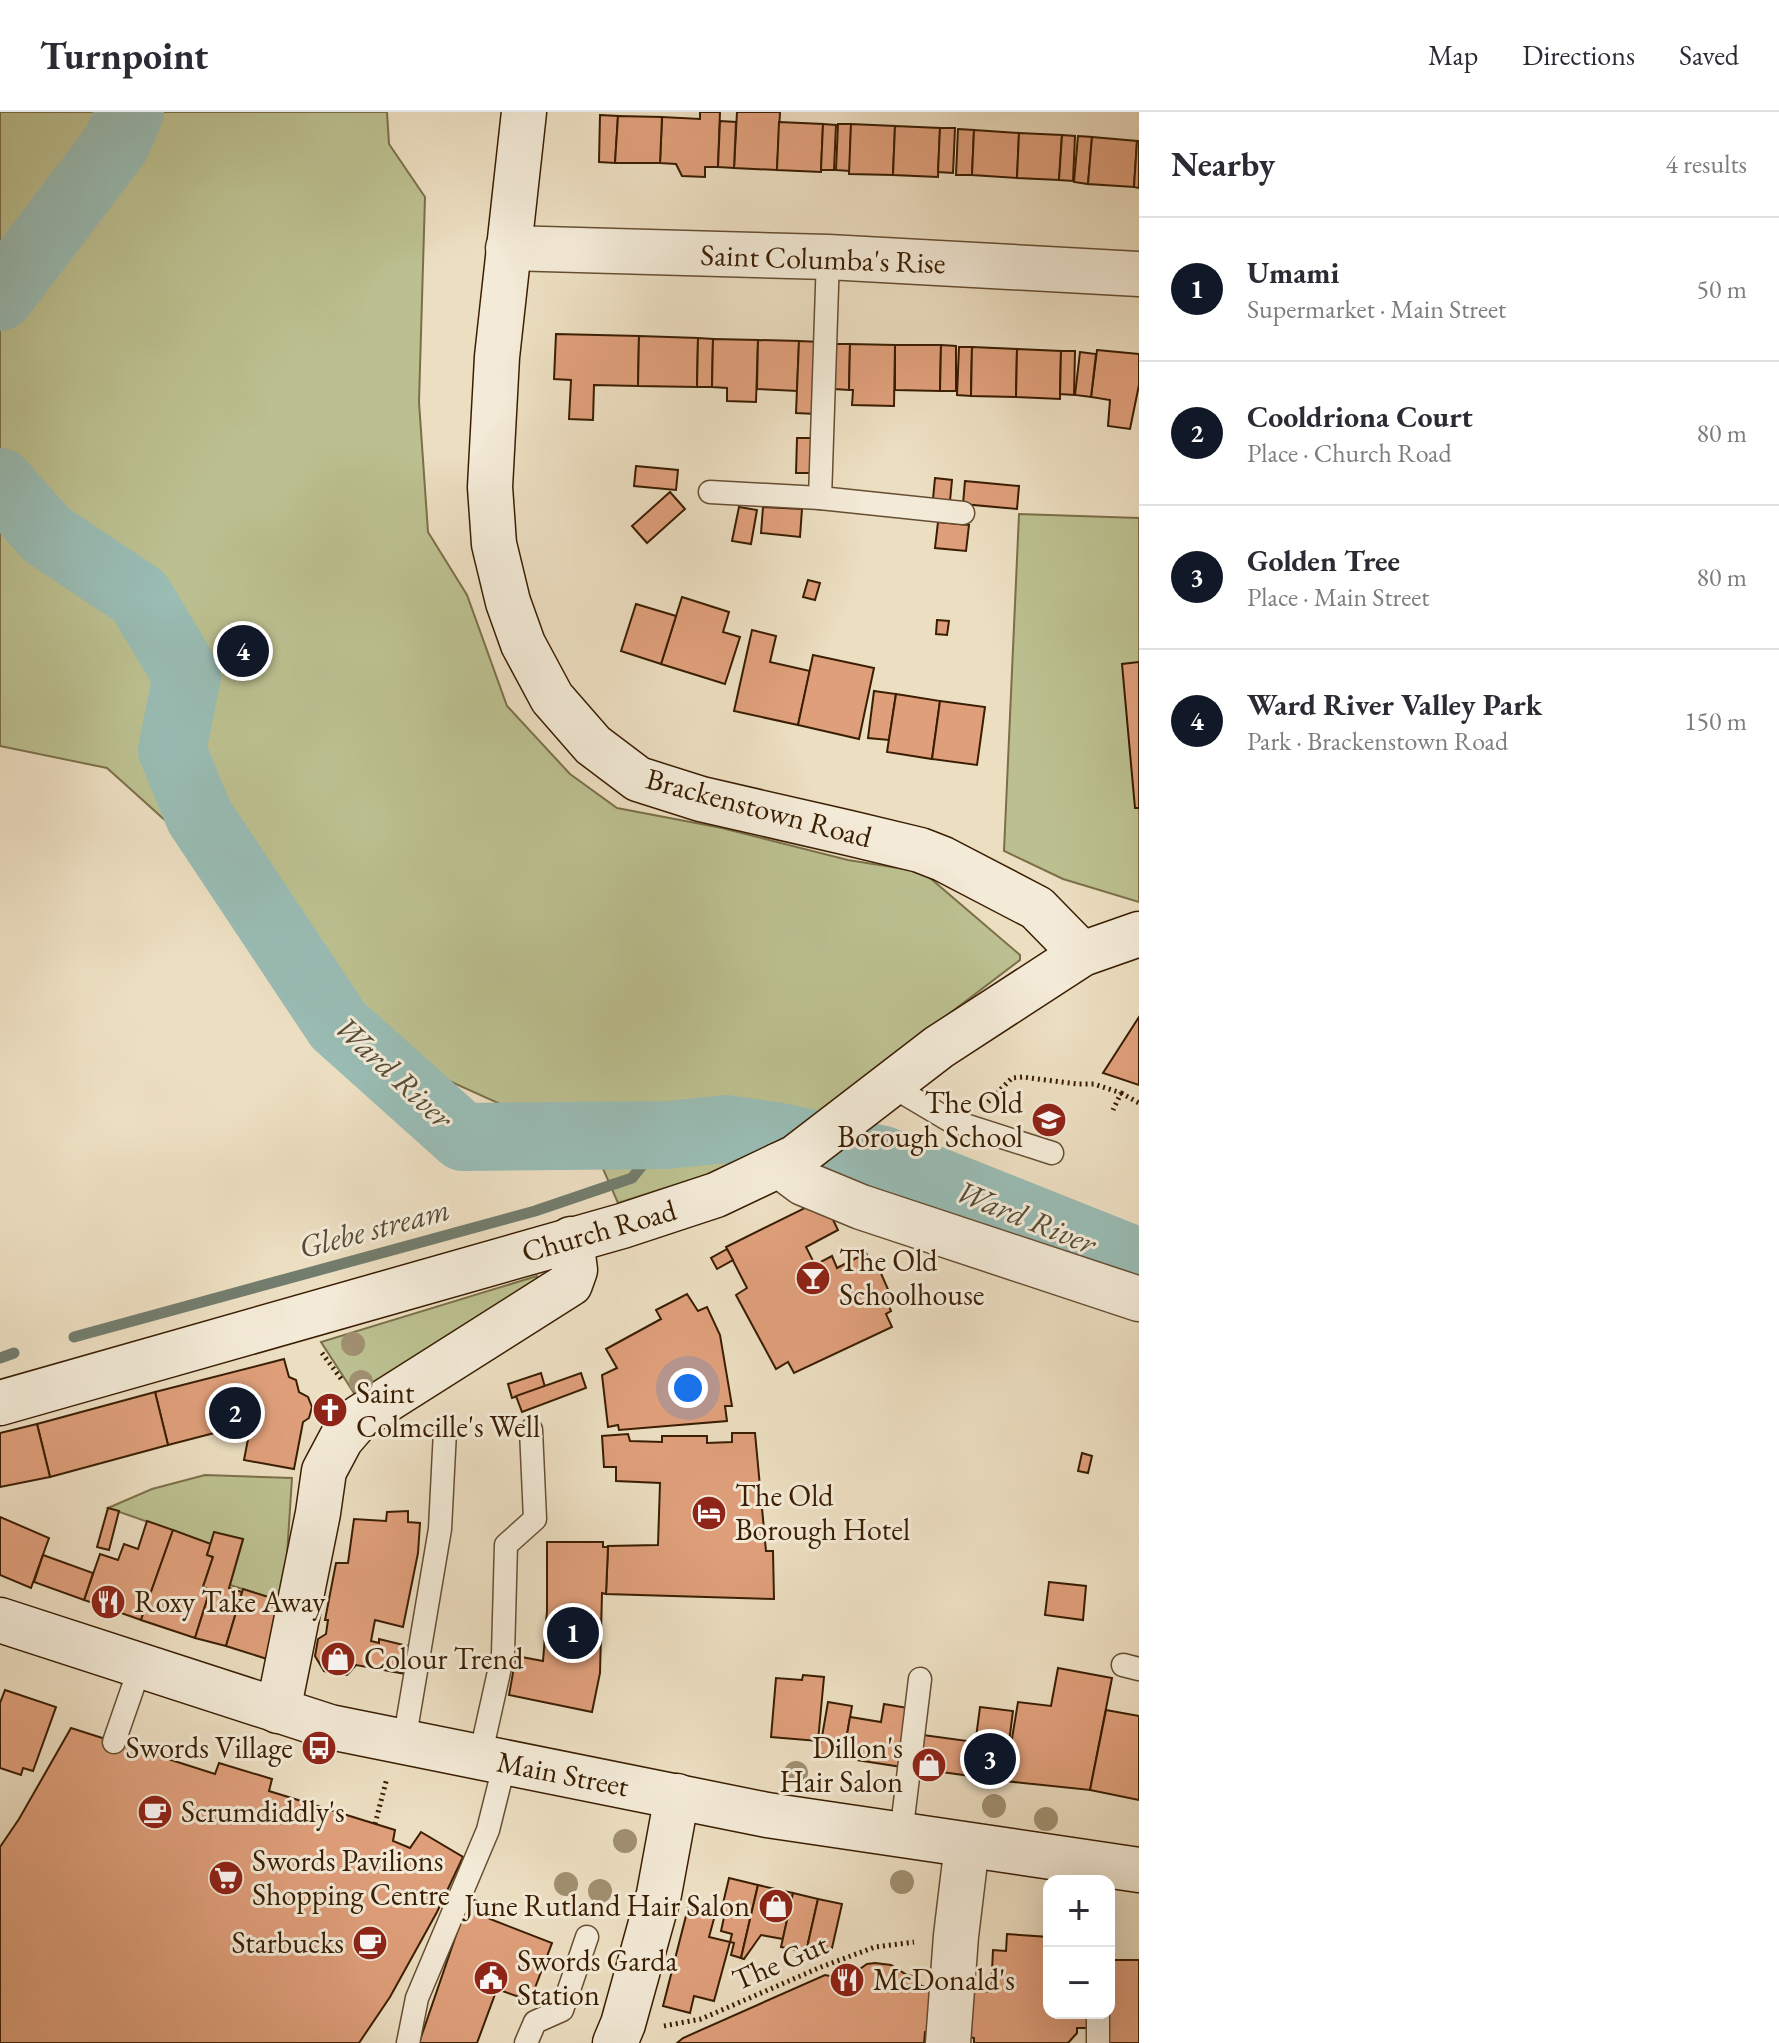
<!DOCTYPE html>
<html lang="en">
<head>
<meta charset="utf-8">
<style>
	body { margin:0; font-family:"EB Garamond",serif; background:#f2f2f3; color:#2b2b33 }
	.controls { position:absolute; right:24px; bottom:24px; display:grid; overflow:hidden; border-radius:16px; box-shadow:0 8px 32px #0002 }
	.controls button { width:72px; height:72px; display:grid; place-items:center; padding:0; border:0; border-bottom:2px solid #e1e1e2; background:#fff; color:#2b2b33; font:40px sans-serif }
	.you { position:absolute; left:688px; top:1276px; width:28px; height:28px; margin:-20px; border:6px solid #fff; border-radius:50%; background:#1a73e8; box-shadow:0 0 0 12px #1a73e833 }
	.badge { display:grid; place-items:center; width:52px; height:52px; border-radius:50%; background:#111827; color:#fff; font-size:26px; font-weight:700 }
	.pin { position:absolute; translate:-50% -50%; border:4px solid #fff; box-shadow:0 2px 8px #0006 }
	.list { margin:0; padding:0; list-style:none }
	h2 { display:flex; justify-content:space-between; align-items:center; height:104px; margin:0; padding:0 32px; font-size:34px }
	h2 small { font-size:26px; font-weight:400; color:#7c7c81 }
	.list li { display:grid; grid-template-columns:52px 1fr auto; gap:24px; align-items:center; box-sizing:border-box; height:144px; padding:0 32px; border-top:2px solid #e1e1e2 }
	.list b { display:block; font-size:30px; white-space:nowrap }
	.list p { margin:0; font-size:26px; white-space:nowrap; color:#7c7c81 }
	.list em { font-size:26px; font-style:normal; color:#7c7c81 }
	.map { position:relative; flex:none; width:1139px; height:1931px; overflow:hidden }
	header { display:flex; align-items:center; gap:48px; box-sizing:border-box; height:112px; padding:0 40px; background:#fff; border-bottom:2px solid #e1e1e2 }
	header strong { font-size:38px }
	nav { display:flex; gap:44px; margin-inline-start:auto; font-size:28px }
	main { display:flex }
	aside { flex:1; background:#fff }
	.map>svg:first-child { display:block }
	.green { fill:#bcc090; stroke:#7b6f49; stroke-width:2 }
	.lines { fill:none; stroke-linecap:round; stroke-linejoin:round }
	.stream { stroke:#737d6d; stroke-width:11 }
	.river { stroke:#99bcb4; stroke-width:68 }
	.building { fill:#df9f7b; stroke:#3a1e02; stroke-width:2 }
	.lane-casing { stroke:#664e32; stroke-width:25 }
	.street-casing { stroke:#664e32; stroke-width:47 }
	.secondary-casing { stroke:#3a1e02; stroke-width:47 }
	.path { stroke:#3a1e02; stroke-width:5; stroke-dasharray:2 4; stroke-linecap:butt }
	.lane { stroke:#f3ead7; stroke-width:22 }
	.street { stroke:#f3ead7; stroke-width:44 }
	.secondary { stroke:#f3ead7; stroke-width:44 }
	.tree { fill:#a08f70 }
	.labels { text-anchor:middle; stroke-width:6; stroke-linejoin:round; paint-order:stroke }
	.street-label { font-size:30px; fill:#3a1e02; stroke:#f3ead7 }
	.poi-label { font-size:30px; fill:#3a1e02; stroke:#f3ead7; text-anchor:start }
	.water-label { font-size:32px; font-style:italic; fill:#564d37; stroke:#f3ead7 }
</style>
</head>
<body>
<header>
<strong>Turnpoint</strong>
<nav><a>Map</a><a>Directions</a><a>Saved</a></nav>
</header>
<main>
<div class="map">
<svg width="1139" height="1931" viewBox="0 0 1139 1931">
	<rect width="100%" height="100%" fill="#ecdec1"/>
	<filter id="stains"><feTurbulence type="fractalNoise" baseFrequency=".0025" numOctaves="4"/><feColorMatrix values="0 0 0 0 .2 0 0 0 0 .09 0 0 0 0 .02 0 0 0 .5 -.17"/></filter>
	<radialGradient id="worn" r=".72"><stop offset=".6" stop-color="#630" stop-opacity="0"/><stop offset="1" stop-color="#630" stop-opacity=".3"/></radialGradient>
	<g class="green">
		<path d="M0,0H387L389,32L425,85L419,290L428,420L467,483L507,594L570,662L617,696L722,716L848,748L923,760L1020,843V848L900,939L837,994L750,1049L618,1091L600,1050L585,992L509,996L438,964L384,922L277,779L207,763L188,729L107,656L0,634Z"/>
		<path d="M1019,402L1139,406V790L1063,767L1004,739Z"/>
		<path d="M537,1164L538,1167L356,1284L321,1230Z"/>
		<path d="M205,1363L292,1366L284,1490L230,1473L243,1428L211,1432L108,1396L152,1377Z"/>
	</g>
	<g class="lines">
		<g class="stream">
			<path d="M74,1225L535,1099L632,1066L667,1023"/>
			<path d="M0,1246L14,1241"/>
		</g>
		<g class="river">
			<path d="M0,185L116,32L130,0"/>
			<path d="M0,370L47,423L139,484L187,564L172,638L199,704L338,913L463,1025L667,1023L725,1017L780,1025L883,1048L1139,1150"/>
		</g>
	</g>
	<g class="building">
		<path d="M700,0H720L718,55H705V65L682,64L676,52L660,51L662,5L700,7Z"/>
		<path d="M737,0H780L777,58L734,56Z"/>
		<path d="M600,3L618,4L615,51L599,50Z"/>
		<path d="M618,4L662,5L660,51H615Z"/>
		<path d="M720,9L736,10L734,56L718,55Z"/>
		<path d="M779,10L823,12L821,60L777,58Z"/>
		<path d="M823,12L836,13L834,58H821Z"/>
		<path d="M838,12H851L850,59L836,58Z"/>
		<path d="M851,12L895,14L893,63L849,62Z"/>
		<path d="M895,14L940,16L938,65L893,63Z"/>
		<path d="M940,16H955L953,61L938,60Z"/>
		<path d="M958,17L974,18L972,63H956Z"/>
		<path d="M974,18L1019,21L1017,66L972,63Z"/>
		<path d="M1019,21L1062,23L1059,68L1017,66Z"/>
		<path d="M1062,23L1075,24L1073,69L1059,68Z"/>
		<path d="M1078,24L1092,25L1088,72L1074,70Z"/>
		<path d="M1092,25L1137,29L1134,75L1088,72Z"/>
		<path d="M1137,29H1139V76L1134,75Z"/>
		<path d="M556,222L639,224L638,274L594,273L593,308L569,307L571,268L554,267Z"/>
		<path d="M639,224L698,226L697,275L638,274Z"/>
		<path d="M698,226L713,227L712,275H697Z"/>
		<path d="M713,227L758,228L756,290L727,289V276L712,275Z"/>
		<path d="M758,228L799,229L797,279L757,277Z"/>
		<path d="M799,229L820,230L816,302L796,301Z"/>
		<path d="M835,232H850L849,278L834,277Z"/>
		<path d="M850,232L895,233L894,294L852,293L853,278H849Z"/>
		<path d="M895,233H941L940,279L895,278Z"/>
		<path d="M941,233L956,234V279H940Z"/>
		<path d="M959,235H972L971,284L957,283Z"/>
		<path d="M972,235L1017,237L1016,285L971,284Z"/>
		<path d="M1017,237L1061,239L1060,287L1016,285Z"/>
		<path d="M1097,238L1139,242V273L1130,317L1108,314L1110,288L1091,285Z"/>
		<path d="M1061,239H1075L1074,283L1060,282Z"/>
		<path d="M1080,240L1096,242L1091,285L1075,283Z"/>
		<path d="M797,326H815L814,361H796Z"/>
		<path d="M636,354L678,358L676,378L634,374Z"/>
		<path d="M935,366L952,368L950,389L933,387Z"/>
		<path d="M965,369L1019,374L1017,397L963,392Z"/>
		<path d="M670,380L685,397L647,431L632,414Z"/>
		<path d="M739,395L757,398L751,432L732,429Z"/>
		<path d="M763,395L802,397L800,425L761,421Z"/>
		<path d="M938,410L969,413L966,439L935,436Z"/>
		<path d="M808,468L820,471L815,488L803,485Z"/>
		<path d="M682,485L729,500L723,520L740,525L725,572L661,552Z"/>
		<path d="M636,492L676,504L661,552L621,539Z"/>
		<path d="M937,508L949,509L947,523L936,522Z"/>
		<path d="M752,518L776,524L770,550L810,559L798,613L734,599Z"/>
		<path d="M813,543L874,556L859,627L798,613Z"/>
		<path d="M1139,550V696H1135L1122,552Z"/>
		<path d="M874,579L896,582L889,628L868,626Z"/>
		<path d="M896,582L940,589L932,647L887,640Z"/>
		<path d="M940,589L985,595L977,653L932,647Z"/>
		<path d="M1139,905V973L1103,961Z"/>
		<path d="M823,1087L838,1118L806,1135L815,1153L832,1144L837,1156L866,1141L871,1153L876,1150L894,1191L889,1194L891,1199L886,1202L892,1215L794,1261L788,1250L776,1257L736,1183L747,1176L726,1135Z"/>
		<path d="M727,1137L733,1148L717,1157L711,1146Z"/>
		<path d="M687,1182L698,1199L707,1195L720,1223L732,1294H725L727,1309L619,1318L618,1313L608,1315L602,1263L617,1256L606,1237L661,1207L656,1198Z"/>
		<path d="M284,1247L289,1265L296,1268L299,1280L308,1285L312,1295L309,1306L303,1310L294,1357L244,1348L250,1317L249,1312L168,1333L155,1280Z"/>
		<path d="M541,1261L545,1275L512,1286L508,1272Z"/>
		<path d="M581,1261L586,1276L522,1300L516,1284Z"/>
		<path d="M155,1280L168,1333L50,1365L37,1312Z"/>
		<path d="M37,1312L50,1365L0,1375V1321Z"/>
		<path d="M732,1321H755L766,1439H773L774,1487L606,1482L608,1434L658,1433L660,1371L616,1369V1355H604L602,1324L628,1322L630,1329L662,1330V1324H707V1331L732,1330Z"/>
		<path d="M1082,1341L1092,1344L1088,1361L1078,1359Z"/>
		<path d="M108,1396L119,1399L109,1438L97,1435Z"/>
		<path d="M408,1399V1410L420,1411L418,1441L403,1515L375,1508L371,1529L379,1531V1527L412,1535L406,1562L356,1553L347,1563L324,1559L315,1544L318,1527L326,1522L328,1508H325L336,1451H348L354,1407L386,1409L387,1400Z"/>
		<path d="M0,1405L49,1426L31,1476L0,1463Z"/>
		<path d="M147,1409L173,1418L141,1508L84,1488L100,1442L118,1448L124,1432L138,1437Z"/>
		<path d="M173,1418L211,1432L207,1443L213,1445L203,1475L210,1478L195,1526L141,1508Z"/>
		<path d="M214,1420L243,1427L229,1476L242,1480L226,1534L195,1526L210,1478L203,1475L213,1445L207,1443Z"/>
		<path d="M547,1430H603V1435H608L606,1482L602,1481L600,1561L592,1600L509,1583L516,1544L543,1549L547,1499Z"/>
		<path d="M43,1443L93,1461L84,1488L34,1470Z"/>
		<path d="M1049,1470L1086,1474L1083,1508L1045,1503Z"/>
		<path d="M243,1477L284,1490L267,1547L226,1534Z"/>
		<path d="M1058,1556L1112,1566L1090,1678L1005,1669L1018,1590L1051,1594Z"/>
		<path d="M803,1563L824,1565L818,1629L771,1625L776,1566L802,1568Z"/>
		<path d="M5,1578L56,1595L33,1659L23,1656L21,1663L0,1656V1591Z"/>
		<path d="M828,1590L852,1594L843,1646L819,1642Z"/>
		<path d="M884,1592L908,1596L902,1655L843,1646L850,1605L881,1610Z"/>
		<path d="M980,1595L1013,1599L1004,1669L971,1664Z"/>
		<path d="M1106,1598L1139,1604V1688L1090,1678Z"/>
		<path d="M71,1616L215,1662L219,1651L272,1667L269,1679L395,1718L393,1729L410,1736L421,1720L463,1745L437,1800L390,1885L359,1931H0V1735L19,1707Z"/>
		<path d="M923,1623L975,1630L971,1664L919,1657Z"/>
		<path d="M729,1766L758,1773L741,1846L731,1843L734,1831L730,1830L732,1822L721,1819L725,1801L721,1800Z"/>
		<path d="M758,1773L793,1781L783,1827L761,1823L744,1847L741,1846Z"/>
		<path d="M793,1781L818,1787L806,1840L781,1835Z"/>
		<path d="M818,1787L842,1792L832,1836L806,1840Z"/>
		<path d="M474,1788L495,1796L490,1807L552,1831L530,1889L497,1877L477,1931H419L465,1797L470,1799Z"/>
		<path d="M688,1796L715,1803L709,1825L730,1830L714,1889L694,1884L690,1901L663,1894Z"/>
		<path d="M1007,1822L1049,1825V1901H1090V1916H1077V1921L1068,1931H974V1926L970,1925L973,1877L991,1880L993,1838L1006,1839Z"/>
		<rect x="1109" y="1848" width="30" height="83"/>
		<path d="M875,1851L891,1853L907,1863L918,1865L921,1874L932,1875L928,1919L925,1920L924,1931H677L683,1926L825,1863L845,1867L846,1857L857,1859L867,1852Z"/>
	</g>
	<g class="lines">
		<defs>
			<g id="lane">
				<path d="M828,145L820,386L963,401"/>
				<path d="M710,380L820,386"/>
				<path d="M890,973L949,1008L1052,1041"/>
				<path d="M1123,1553L1139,1557"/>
				<path d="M114,1630L140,1555"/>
				<path d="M404,1630L440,1417L445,1319"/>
				<path d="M480,1645L503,1542L506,1433L535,1407L531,1318"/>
				<path d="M901,1723L920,1567"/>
				<path d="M408,1931L417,1886L488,1718L505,1650"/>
				<path d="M526,1931L535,1910L562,1898L587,1825"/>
				<path d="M1098,1931V1901"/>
			</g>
			<g id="street">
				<path d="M508,136L828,145L1139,162"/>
				<path d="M779,1053L803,1071L861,1095L1139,1187"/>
				<path d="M948,1931L956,1824L967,1733"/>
			</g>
			<g id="secondary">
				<path d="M524,0L497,245L490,375L494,432L508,490L523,532L552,586L593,633L638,667L701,687L849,721L920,738L943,747L1037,796L1082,842"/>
				<path d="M0,1291L622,1114L716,1083L796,1045L939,935L1082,842L1139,822"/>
				<path d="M0,1508L330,1615L767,1703L1139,1758"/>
				<path d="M278,1599L318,1401L324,1359L341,1327L360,1305L570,1172L575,1158L571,1127"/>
				<path d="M615,1931L623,1912L659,1782L677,1684"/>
			</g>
		</defs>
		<use href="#lane" class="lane-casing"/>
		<use href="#street" class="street-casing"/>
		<use href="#secondary" class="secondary-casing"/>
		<g class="path">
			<path d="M1121,981L1139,991"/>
			<path d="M988,990L1012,966L1023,965L1077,972H1094L1121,981L1113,998"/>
			<path d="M322,1241L342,1268"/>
			<path d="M375,1712L387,1666"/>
			<path d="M664,1914L701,1907L821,1855L875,1835L914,1830"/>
		</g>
		<use href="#lane" class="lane"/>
		<use href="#street" class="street"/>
		<use href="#secondary" class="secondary"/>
	</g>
	<g class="tree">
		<circle cx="353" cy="1232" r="12"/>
		<circle cx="361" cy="1270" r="12"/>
		<circle cx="796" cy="1661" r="12"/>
		<circle cx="994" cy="1694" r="12"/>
		<circle cx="1046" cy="1707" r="12"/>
		<circle cx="625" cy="1729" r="12"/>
		<circle cx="902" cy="1770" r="12"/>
		<circle cx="566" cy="1772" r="12"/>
		<circle cx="600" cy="1779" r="12"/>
	</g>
	<defs>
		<symbol id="school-disc" viewBox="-11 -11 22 22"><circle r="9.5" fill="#8f2418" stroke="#f3ead7"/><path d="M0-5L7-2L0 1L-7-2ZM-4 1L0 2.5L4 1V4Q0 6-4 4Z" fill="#fff"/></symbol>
		<symbol id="bar-disc" viewBox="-11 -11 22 22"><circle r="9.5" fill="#8f2418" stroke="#f3ead7"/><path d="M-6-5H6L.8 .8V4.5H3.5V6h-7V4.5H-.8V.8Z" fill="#fff"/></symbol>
		<symbol id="church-disc" viewBox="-11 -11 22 22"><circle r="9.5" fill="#8f2418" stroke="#f3ead7"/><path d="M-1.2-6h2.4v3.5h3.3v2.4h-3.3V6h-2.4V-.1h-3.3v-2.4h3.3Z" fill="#fff"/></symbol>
		<symbol id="hotel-disc" viewBox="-11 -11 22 22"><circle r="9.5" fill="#8f2418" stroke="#f3ead7"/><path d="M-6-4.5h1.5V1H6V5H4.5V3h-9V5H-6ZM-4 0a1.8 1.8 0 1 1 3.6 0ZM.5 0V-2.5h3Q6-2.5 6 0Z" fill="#fff"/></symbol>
		<symbol id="restaurant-disc" viewBox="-11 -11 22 22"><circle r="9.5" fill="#8f2418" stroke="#f3ead7"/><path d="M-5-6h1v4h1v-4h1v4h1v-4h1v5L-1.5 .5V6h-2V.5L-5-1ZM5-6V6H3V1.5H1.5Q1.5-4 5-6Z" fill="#fff"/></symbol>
		<symbol id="shop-disc" viewBox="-11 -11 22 22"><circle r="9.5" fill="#8f2418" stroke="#f3ead7"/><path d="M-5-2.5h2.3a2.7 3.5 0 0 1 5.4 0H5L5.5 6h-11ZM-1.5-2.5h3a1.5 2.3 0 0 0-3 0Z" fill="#fff"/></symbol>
		<symbol id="bus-disc" viewBox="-11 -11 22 22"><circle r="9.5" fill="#8f2418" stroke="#f3ead7"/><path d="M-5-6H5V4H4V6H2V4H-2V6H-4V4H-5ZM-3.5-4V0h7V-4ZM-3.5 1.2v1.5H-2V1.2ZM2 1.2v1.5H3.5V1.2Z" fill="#fff"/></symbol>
		<symbol id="cafe-disc" viewBox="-11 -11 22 22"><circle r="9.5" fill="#8f2418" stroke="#f3ead7"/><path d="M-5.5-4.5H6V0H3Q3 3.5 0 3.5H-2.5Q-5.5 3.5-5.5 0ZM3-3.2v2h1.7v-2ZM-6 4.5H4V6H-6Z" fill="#fff"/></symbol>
		<symbol id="supermarket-disc" viewBox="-11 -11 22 22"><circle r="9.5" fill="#8f2418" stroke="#f3ead7"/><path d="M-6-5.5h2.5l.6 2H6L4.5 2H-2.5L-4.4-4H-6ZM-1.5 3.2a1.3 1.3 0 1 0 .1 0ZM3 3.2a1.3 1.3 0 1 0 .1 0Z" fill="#fff"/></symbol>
		<symbol id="civic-disc" viewBox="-11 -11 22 22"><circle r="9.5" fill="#8f2418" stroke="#f3ead7"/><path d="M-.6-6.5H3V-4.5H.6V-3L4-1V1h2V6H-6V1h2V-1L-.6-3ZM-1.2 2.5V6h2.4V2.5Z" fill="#fff"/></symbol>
	</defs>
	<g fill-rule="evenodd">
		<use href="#school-disc" x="1029" y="988" width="40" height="40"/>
		<use href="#bar-disc" x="793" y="1146" width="40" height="40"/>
		<use href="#church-disc" x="310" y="1278" width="40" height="40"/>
		<use href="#hotel-disc" x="689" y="1381" width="40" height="40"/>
		<use href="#restaurant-disc" x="88" y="1470" width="40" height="40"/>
		<use href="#shop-disc" x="318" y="1527" width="40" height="40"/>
		<use href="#bus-disc" x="299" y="1616" width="40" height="40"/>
		<use href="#shop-disc" x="909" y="1633" width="40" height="40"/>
		<use href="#cafe-disc" x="135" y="1680" width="40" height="40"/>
		<use href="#supermarket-disc" x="206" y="1746" width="40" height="40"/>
		<use href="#shop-disc" x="756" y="1774" width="40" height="40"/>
		<use href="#cafe-disc" x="350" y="1811" width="40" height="40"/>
		<use href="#civic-disc" x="471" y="1846" width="40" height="40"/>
		<use href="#restaurant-disc" x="827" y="1848" width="40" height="40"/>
	</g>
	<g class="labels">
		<g class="street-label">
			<text transform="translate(823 147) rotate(2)" y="10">Saint Columba's Rise</text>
			<text transform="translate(759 696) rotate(15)" y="10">Brackenstown Road</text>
			<text transform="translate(599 1119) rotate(-16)" y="10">Church Road</text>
			<text transform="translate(563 1662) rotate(11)" y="10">Main Street</text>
			<text transform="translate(780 1850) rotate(-23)" y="10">The Gut</text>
		</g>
		<g class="poi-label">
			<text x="1023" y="1001" text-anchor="end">The Old<tspan x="1023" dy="34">Borough School</tspan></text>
			<text x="839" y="1159">The Old<tspan x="839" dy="34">Schoolhouse</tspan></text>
			<text x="356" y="1291">Saint<tspan x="356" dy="34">Colmcille's Well</tspan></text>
			<text x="735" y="1394">The Old<tspan x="735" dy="34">Borough Hotel</tspan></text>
			<text x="134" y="1500">Roxy Take Away</text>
			<text x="364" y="1557">Colour Trend</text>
			<text x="293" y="1646" text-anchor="end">Swords Village</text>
			<text x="903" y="1646" text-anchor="end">Dillon's<tspan x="903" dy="34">Hair Salon</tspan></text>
			<text x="181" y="1710">Scrumdiddly's</text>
			<text x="252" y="1759">Swords Pavilions<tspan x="252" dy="34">Shopping Centre</tspan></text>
			<text x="750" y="1804" text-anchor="end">June Rutland Hair Salon</text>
			<text x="344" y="1841" text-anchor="end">Starbucks</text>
			<text x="517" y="1859">Swords Garda<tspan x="517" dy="34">Station</tspan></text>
			<text x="873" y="1878">McDonald's</text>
		</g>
		<g class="water-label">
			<text transform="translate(394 960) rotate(43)" y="11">Ward River</text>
			<text transform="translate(1026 1105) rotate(22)" y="11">Ward River</text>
			<text transform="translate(374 1116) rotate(-15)" y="11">Glebe stream</text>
		</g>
	</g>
	<rect width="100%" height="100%" filter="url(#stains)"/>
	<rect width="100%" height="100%" fill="url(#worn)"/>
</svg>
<div class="controls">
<button>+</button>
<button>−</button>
</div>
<div class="you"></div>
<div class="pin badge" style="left:573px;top:1521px">1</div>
<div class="pin badge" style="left:235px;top:1301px">2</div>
<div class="pin badge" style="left:990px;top:1647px">3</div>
<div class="pin badge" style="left:243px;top:539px">4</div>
</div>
<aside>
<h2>Nearby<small>4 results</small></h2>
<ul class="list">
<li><span class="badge">1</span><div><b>Umami</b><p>Supermarket · Main Street</p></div><em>50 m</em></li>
<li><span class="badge">2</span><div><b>Cooldriona Court</b><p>Place · Church Road</p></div><em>80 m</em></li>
<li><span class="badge">3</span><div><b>Golden Tree</b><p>Place · Main Street</p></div><em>80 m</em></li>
<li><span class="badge">4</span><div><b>Ward River Valley Park</b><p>Park · Brackenstown Road</p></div><em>150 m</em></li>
</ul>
</aside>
</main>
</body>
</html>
